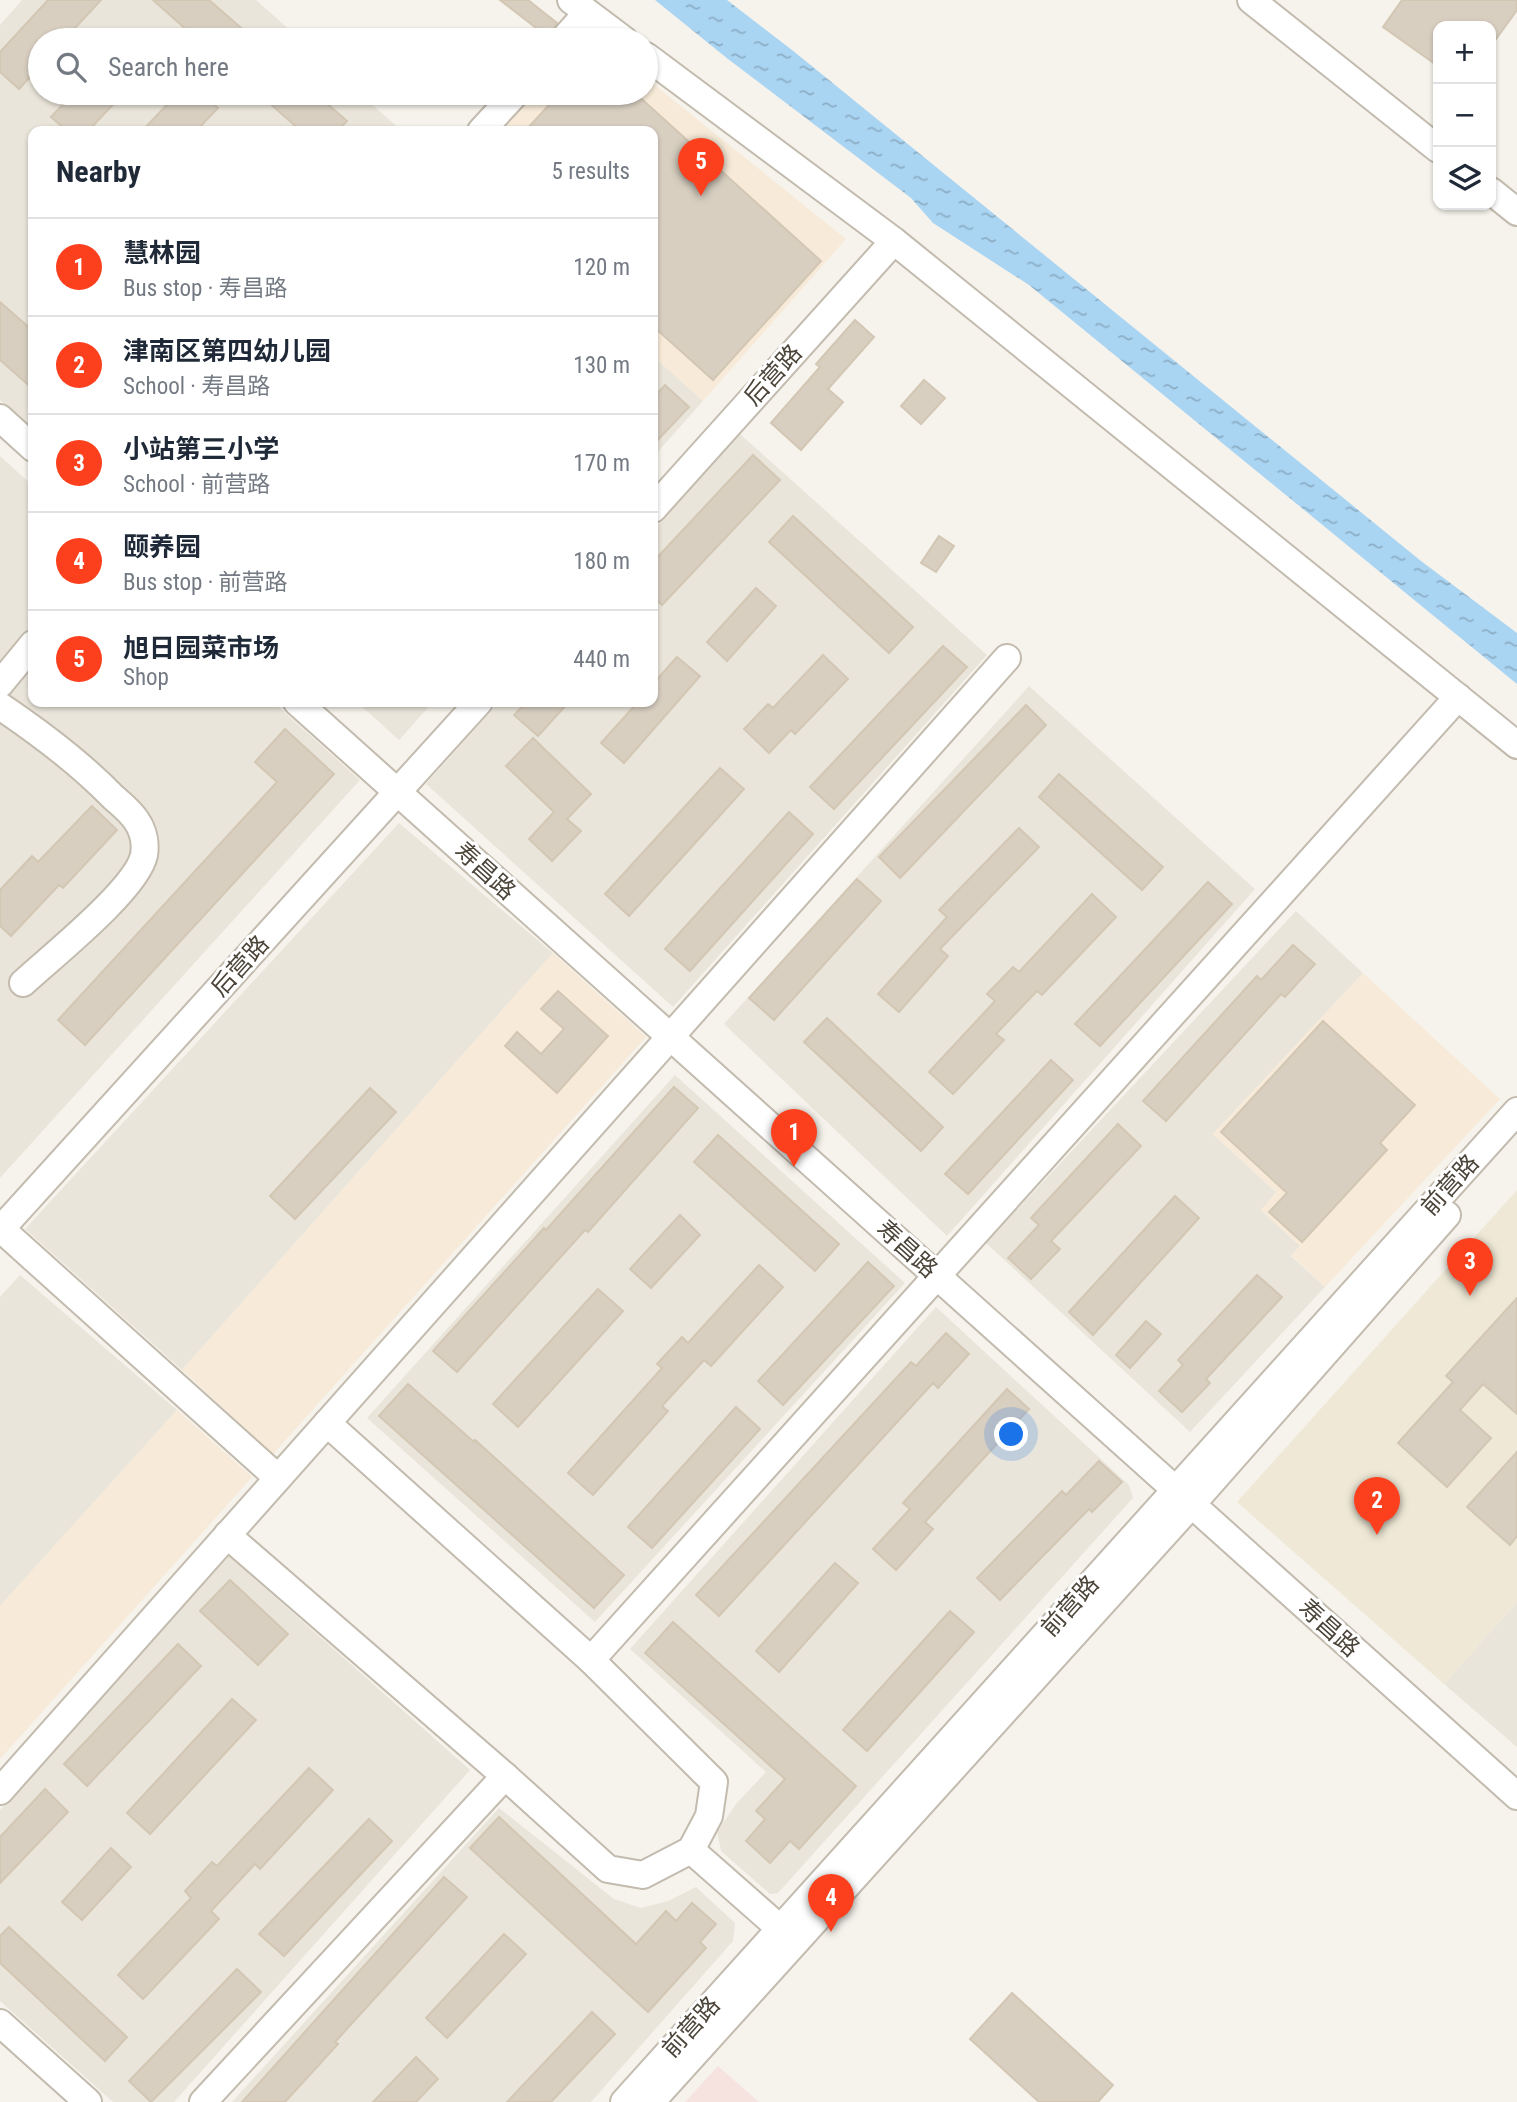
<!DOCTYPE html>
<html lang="en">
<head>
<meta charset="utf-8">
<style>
	body { margin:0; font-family:"Roboto Condensed","Noto Sans SC",sans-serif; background:#f6f6f7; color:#1f2937 }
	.controls { position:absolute; right:21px; top:21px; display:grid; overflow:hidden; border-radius:14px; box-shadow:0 2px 5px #0004 }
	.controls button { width:63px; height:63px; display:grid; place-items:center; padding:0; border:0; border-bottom:2px solid #e0e1e3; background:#fff; color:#1f2937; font:35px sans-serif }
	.you { position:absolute; left:1012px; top:1435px; width:24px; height:24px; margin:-18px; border:5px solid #fff; border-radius:50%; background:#1a73e8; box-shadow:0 0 0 10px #1a73e833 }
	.badge { display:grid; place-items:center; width:46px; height:46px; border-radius:50%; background:#fc3f1d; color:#fff; font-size:23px; font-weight:700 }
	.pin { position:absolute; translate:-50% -58px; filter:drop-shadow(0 2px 4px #0008) }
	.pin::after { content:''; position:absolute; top:37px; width:24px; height:21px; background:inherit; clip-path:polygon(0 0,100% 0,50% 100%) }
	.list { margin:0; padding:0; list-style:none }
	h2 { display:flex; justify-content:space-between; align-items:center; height:91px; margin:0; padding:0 28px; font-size:30px }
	h2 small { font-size:23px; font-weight:400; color:#747a83 }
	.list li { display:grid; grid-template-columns:46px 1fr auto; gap:21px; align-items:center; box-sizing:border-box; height:98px; padding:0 28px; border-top:2px solid #e0e1e3 }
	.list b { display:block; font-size:26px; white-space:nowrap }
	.list p { margin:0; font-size:23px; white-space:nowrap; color:#747a83 }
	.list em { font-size:23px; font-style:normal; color:#747a83 }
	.icon { flex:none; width:38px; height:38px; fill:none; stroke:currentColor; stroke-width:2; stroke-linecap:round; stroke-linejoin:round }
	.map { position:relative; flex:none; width:1517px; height:2102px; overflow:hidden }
	.search { position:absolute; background:#fff; box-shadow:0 2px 5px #0004; left:28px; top:28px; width:630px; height:77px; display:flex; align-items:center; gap:18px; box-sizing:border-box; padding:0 24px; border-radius:38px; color:#747a83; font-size:26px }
	.panel { position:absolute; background:#fff; box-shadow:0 2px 5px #0004; left:28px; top:126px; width:630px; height:581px; border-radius:14px }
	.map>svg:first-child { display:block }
	.residential { fill:#eae5da }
	.commercial { fill:#f7ead8 }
	.education { fill:#efe8d6 }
	.medical { fill:#f6e3e0 }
	.water { fill:url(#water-ripples) }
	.building { fill:#d8cfc1; stroke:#d3c7b4; stroke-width:2 }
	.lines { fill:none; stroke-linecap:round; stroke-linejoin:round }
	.minor-casing { stroke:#c2bbae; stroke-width:30 }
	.minor { stroke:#fff; stroke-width:26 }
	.labels { text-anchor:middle; stroke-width:6; stroke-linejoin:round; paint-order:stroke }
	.street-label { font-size:24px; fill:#4b4439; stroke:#fff }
</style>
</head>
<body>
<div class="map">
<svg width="1517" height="2102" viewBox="0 0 1517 2102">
	<defs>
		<pattern id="water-ripples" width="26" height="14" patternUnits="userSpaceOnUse" patternTransform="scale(1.75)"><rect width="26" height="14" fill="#a9d4f2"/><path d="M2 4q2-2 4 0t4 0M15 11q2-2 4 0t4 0" fill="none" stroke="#8caec5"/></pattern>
	</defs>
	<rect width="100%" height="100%" fill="#f6f3ec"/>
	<g class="residential">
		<path d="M22,0H256L301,40H40V93H359L402,131H33V430L0,400V25Z"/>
		<path d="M653,356L703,401L653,457Z"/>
		<path d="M740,434L987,655L673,1007L426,784L499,702H653V531Z"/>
		<path d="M0,456L33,486V702H273L360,780L0,1178Z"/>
		<path d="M1029,686L1255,889L947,1236L724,1024Z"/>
		<path d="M357,702H433L399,740Z"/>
		<path d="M399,823L553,953L182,1370L25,1229Z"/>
		<path d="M1296,911L1363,973L1213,1134L1277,1193L1261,1210L1300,1246L1291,1256L1325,1287L1190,1432L986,1243Z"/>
		<path d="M675,1075L905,1283L595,1622L367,1418Z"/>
		<path d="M20,1275L177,1410L0,1606V1297Z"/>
		<path d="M936,1307L1129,1485L1133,1498L778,1893L770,1894L721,1851L717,1832L736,1804L766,1772L630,1649Z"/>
		<path d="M229,1556L470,1770L174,2102H113L0,2001V1810Z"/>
		<path d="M1517,1602V1747L1444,1684Z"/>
		<path d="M499,1808L614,1899L641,1908L668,1901L696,1887L735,1923L733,1941L591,2102H232Z"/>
	</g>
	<g class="commercial">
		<path d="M646,78L846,239L703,401L653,356V131H497L532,93H646Z"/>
		<path d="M553,953L646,1037L273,1454L182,1370Z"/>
		<path d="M1363,973L1500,1099L1325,1287L1291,1255L1300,1246L1261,1210L1276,1192L1213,1134Z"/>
		<path d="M177,1410L252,1477L0,1759V1606Z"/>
	</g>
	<path class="education" d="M1517,1190V1602L1444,1684L1237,1502Z"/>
	<path class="medical" d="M718,2066L759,2102H685Z"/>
	<path class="water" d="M655,0H727L792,50L1421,561L1517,633V684L1029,285L933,223L911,198L728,59Z"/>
	<g class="building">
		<path d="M48,0H101L64,40H40V66L19,89L0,72V52Z"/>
		<path d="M153,0H209L255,40H198Z"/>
		<path d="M500,0H528L557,23L548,37Z"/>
		<path d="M1402,0H1517V10L1491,46V26H1438V66L1383,27Z"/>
		<path d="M74,93H124L88,131H67L51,117Z"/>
		<path d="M178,93H202L218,108L196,131H142Z"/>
		<path d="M258,93H315L347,121L337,131H301Z"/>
		<path d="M560,93H635L821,261L713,380L653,326V131H525Z"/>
		<path d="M0,302L33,331V389L0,360Z"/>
		<path d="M855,320L874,337L828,389L843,402L801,450L771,423L820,367L816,364Z"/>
		<path d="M924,380L945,398L921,424L901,406Z"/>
		<path d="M665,385L689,407L653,445V398Z"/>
		<path d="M753,455L780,480L662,605L653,597V562Z"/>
		<path d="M793,516L913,627L889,653L769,542Z"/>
		<path d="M939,536L954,546L936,572L921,563Z"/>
		<path d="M756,588L776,606L727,661L707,642Z"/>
		<path d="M943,646L967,667L834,809L810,787Z"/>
		<path d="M823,655L848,679L795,734L791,730L769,753L744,729L768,704L773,708Z"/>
		<path d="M677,657L700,676L624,763L601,743L638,702H653V684Z"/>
		<path d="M527,702H569L538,736L514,715Z"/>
		<path d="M1026,705L1046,725L900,878L879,857Z"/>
		<path d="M285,729L334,774L85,1045L58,1020L277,782L255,762Z"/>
		<path d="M533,738L591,794L567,819L581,831L552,861L529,839L554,812L506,766Z"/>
		<path d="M720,768L744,789L629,916L605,894Z"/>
		<path d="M1059,774L1163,867L1142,890L1039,797Z"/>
		<path d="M92,806L117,830L63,888L59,885L11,936L0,926V890L32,856L38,862Z"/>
		<path d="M789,812L813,834L690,971L665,949Z"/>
		<path d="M1019,828L1039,847L940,949L948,956L899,1012L878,994L947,917L939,910Z"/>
		<path d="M857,879L881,901L774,1020L749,998Z"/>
		<path d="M1208,882L1232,904L1100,1046L1075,1024Z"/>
		<path d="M1092,894L1116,917L1042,995L1037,991L996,1034L1004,1040L953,1094L929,1072L995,1001L987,994L1013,967L1019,972Z"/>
		<path d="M1293,945L1315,964L1285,997L1281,994L1166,1121L1143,1101L1257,976L1261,980Z"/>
		<path d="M558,991L608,1036L557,1093L505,1046L517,1032L541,1054L564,1029L541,1009Z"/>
		<path d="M827,1018L943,1127L921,1151L804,1042Z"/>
		<path d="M1323,1021L1415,1105L1380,1143L1387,1150L1302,1242L1269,1212L1287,1193L1221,1132Z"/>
		<path d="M1051,1060L1073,1080L968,1194L945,1174Z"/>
		<path d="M674,1087L698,1108L588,1232L585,1230L457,1372L433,1351L544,1228L546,1230Z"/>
		<path d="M370,1088L396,1112L295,1219L270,1196Z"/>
		<path d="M1118,1124L1141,1146L1051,1241L1060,1249L1031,1279L1008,1258L1039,1225L1031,1218Z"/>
		<path d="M718,1135L839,1244L815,1271L694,1162Z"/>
		<path d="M1175,1196L1199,1218L1093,1335L1069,1312Z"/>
		<path d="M680,1215L700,1235L651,1288L630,1269Z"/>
		<path d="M868,1262L894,1286L783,1405L758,1381Z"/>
		<path d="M759,1265L783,1287L711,1366L704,1360L662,1406L668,1411L593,1495L568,1473L662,1368L657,1364L682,1337L688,1343Z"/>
		<path d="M1257,1275L1282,1297L1206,1379L1210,1383L1182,1412L1159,1391L1183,1365L1178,1360Z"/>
		<path d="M598,1289L623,1311L518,1427L493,1404Z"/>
		<path d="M1517,1298V1414L1483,1384L1460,1410L1491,1438L1447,1487L1398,1443L1453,1382L1446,1376Z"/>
		<path d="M1146,1321L1161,1334L1130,1368L1116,1355Z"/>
		<path d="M946,1333L969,1354L938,1388L933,1383L719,1616L696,1595L911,1362L916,1366Z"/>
		<path d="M408,1384L474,1442L475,1440L624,1575L594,1608L379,1416Z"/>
		<path d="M1007,1389L1029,1409L925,1522L933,1529L896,1570L873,1549L910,1509L903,1503Z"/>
		<path d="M736,1407L760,1429L652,1548L628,1527Z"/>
		<path d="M1517,1452V1536L1510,1545L1467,1507Z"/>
		<path d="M1099,1461L1122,1482L1092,1512L1089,1509L1000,1600L977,1578L1062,1491L1066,1495Z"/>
		<path d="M835,1563L858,1583L779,1672L756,1651Z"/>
		<path d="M230,1580L288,1634L258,1665L200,1611Z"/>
		<path d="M950,1611L974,1632L867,1751L843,1730Z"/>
		<path d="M673,1622L856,1786L799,1849L790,1841L770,1863L746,1841L765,1819L756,1811L785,1779L645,1653Z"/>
		<path d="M178,1644L201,1666L87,1786L64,1764Z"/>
		<path d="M232,1699L256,1720L150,1834L127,1813Z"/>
		<path d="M309,1768L333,1790L260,1869L255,1864L211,1911L219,1919L143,1999L118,1975L191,1898L185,1891L212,1862L217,1866Z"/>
		<path d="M45,1789L68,1812L0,1883V1837Z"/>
		<path d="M499,1817L636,1944L666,1911L676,1921L692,1903L716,1924L700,1942L706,1948L648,2012L470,1848Z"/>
		<path d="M369,1819L392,1841L284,1956L259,1934Z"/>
		<path d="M111,1848L131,1867L82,1920L62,1902Z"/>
		<path d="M444,1877L467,1897L335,2042L338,2044L285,2102H242Z"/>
		<path d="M9,1927L127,2037L105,2061L0,1963V1936Z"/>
		<path d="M504,1934L526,1954L447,2038L426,2018Z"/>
		<path d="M237,1969L261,1992L151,2102L129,2081Z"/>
		<path d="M1012,1993L1113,2085L1098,2102H1039L970,2039Z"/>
		<path d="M592,2012L615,2034L551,2102H507Z"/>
		<path d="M416,2057L438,2079L416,2102H373Z"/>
	</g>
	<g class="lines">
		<defs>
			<g id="minor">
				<path d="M571,0L624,40"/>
				<path d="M1251,0L1438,149"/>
				<path d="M563,40L587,13"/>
				<path d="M646,56L894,241L1517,745"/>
				<path d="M481,131L516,93"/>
				<path d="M1491,191L1517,212"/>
				<path d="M0,418L33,448"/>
				<path d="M653,509L894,241"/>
				<path d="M0,684L33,644"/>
				<path d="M297,702L1517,1796"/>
				<path d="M0,706C40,733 79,762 113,797C121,804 130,811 136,820C143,830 146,843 144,855C137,889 51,957 23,983"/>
				<path d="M1,1229L278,1478"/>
				<path d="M0,1230L479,702"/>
				<path d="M227,1535L505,1776L608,1869L643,1875L691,1850L709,1816L714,1782L591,1660L327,1423"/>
				<path d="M591,1660L1458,697"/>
				<path d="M0,1791L1007,658"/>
				<path d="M691,1850L792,1939"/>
				<path d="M0,2023L88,2102"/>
				<path d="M203,2102L505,1776"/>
				<path d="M624,2102L1517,1111"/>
				<path d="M651,2102L1200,1495L1447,1215"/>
			</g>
		</defs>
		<use href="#minor" class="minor-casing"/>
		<use href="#minor" class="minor"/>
	</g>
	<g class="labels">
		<g class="street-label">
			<text transform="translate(773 375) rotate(-48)" y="8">后营路</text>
			<text transform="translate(485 871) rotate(42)" y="8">寿昌路</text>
			<text transform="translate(240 966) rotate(-48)" y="8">后营路</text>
			<text transform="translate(1450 1185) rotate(-48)" y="8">前营路</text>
			<text transform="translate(907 1249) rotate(42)" y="8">寿昌路</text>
			<text transform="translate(1070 1606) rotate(-48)" y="8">前营路</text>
			<text transform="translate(1329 1628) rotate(42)" y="8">寿昌路</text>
			<text transform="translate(691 2027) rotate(-48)" y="8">前营路</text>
		</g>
	</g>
</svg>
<div class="controls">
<button>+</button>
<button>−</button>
<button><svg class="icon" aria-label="layers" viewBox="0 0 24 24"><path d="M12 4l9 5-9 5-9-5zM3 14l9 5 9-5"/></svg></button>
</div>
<div class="you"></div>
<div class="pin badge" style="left:794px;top:1167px">1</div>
<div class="pin badge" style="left:1377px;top:1535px">2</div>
<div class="pin badge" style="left:1470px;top:1296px">3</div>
<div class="pin badge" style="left:831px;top:1932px">4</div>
<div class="pin badge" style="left:701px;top:196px">5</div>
<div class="search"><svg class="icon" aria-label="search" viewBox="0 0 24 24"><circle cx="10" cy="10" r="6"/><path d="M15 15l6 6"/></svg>Search here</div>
<section class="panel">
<h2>Nearby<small>5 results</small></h2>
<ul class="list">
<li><span class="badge">1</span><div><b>慧林园</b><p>Bus stop · 寿昌路</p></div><em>120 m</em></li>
<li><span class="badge">2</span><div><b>津南区第四幼儿园</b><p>School · 寿昌路</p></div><em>130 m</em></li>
<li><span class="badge">3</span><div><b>小站第三小学</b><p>School · 前营路</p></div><em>170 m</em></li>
<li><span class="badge">4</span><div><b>颐养园</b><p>Bus stop · 前营路</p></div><em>180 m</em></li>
<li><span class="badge">5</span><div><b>旭日园菜市场</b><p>Shop</p></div><em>440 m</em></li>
</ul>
</section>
</div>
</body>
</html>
